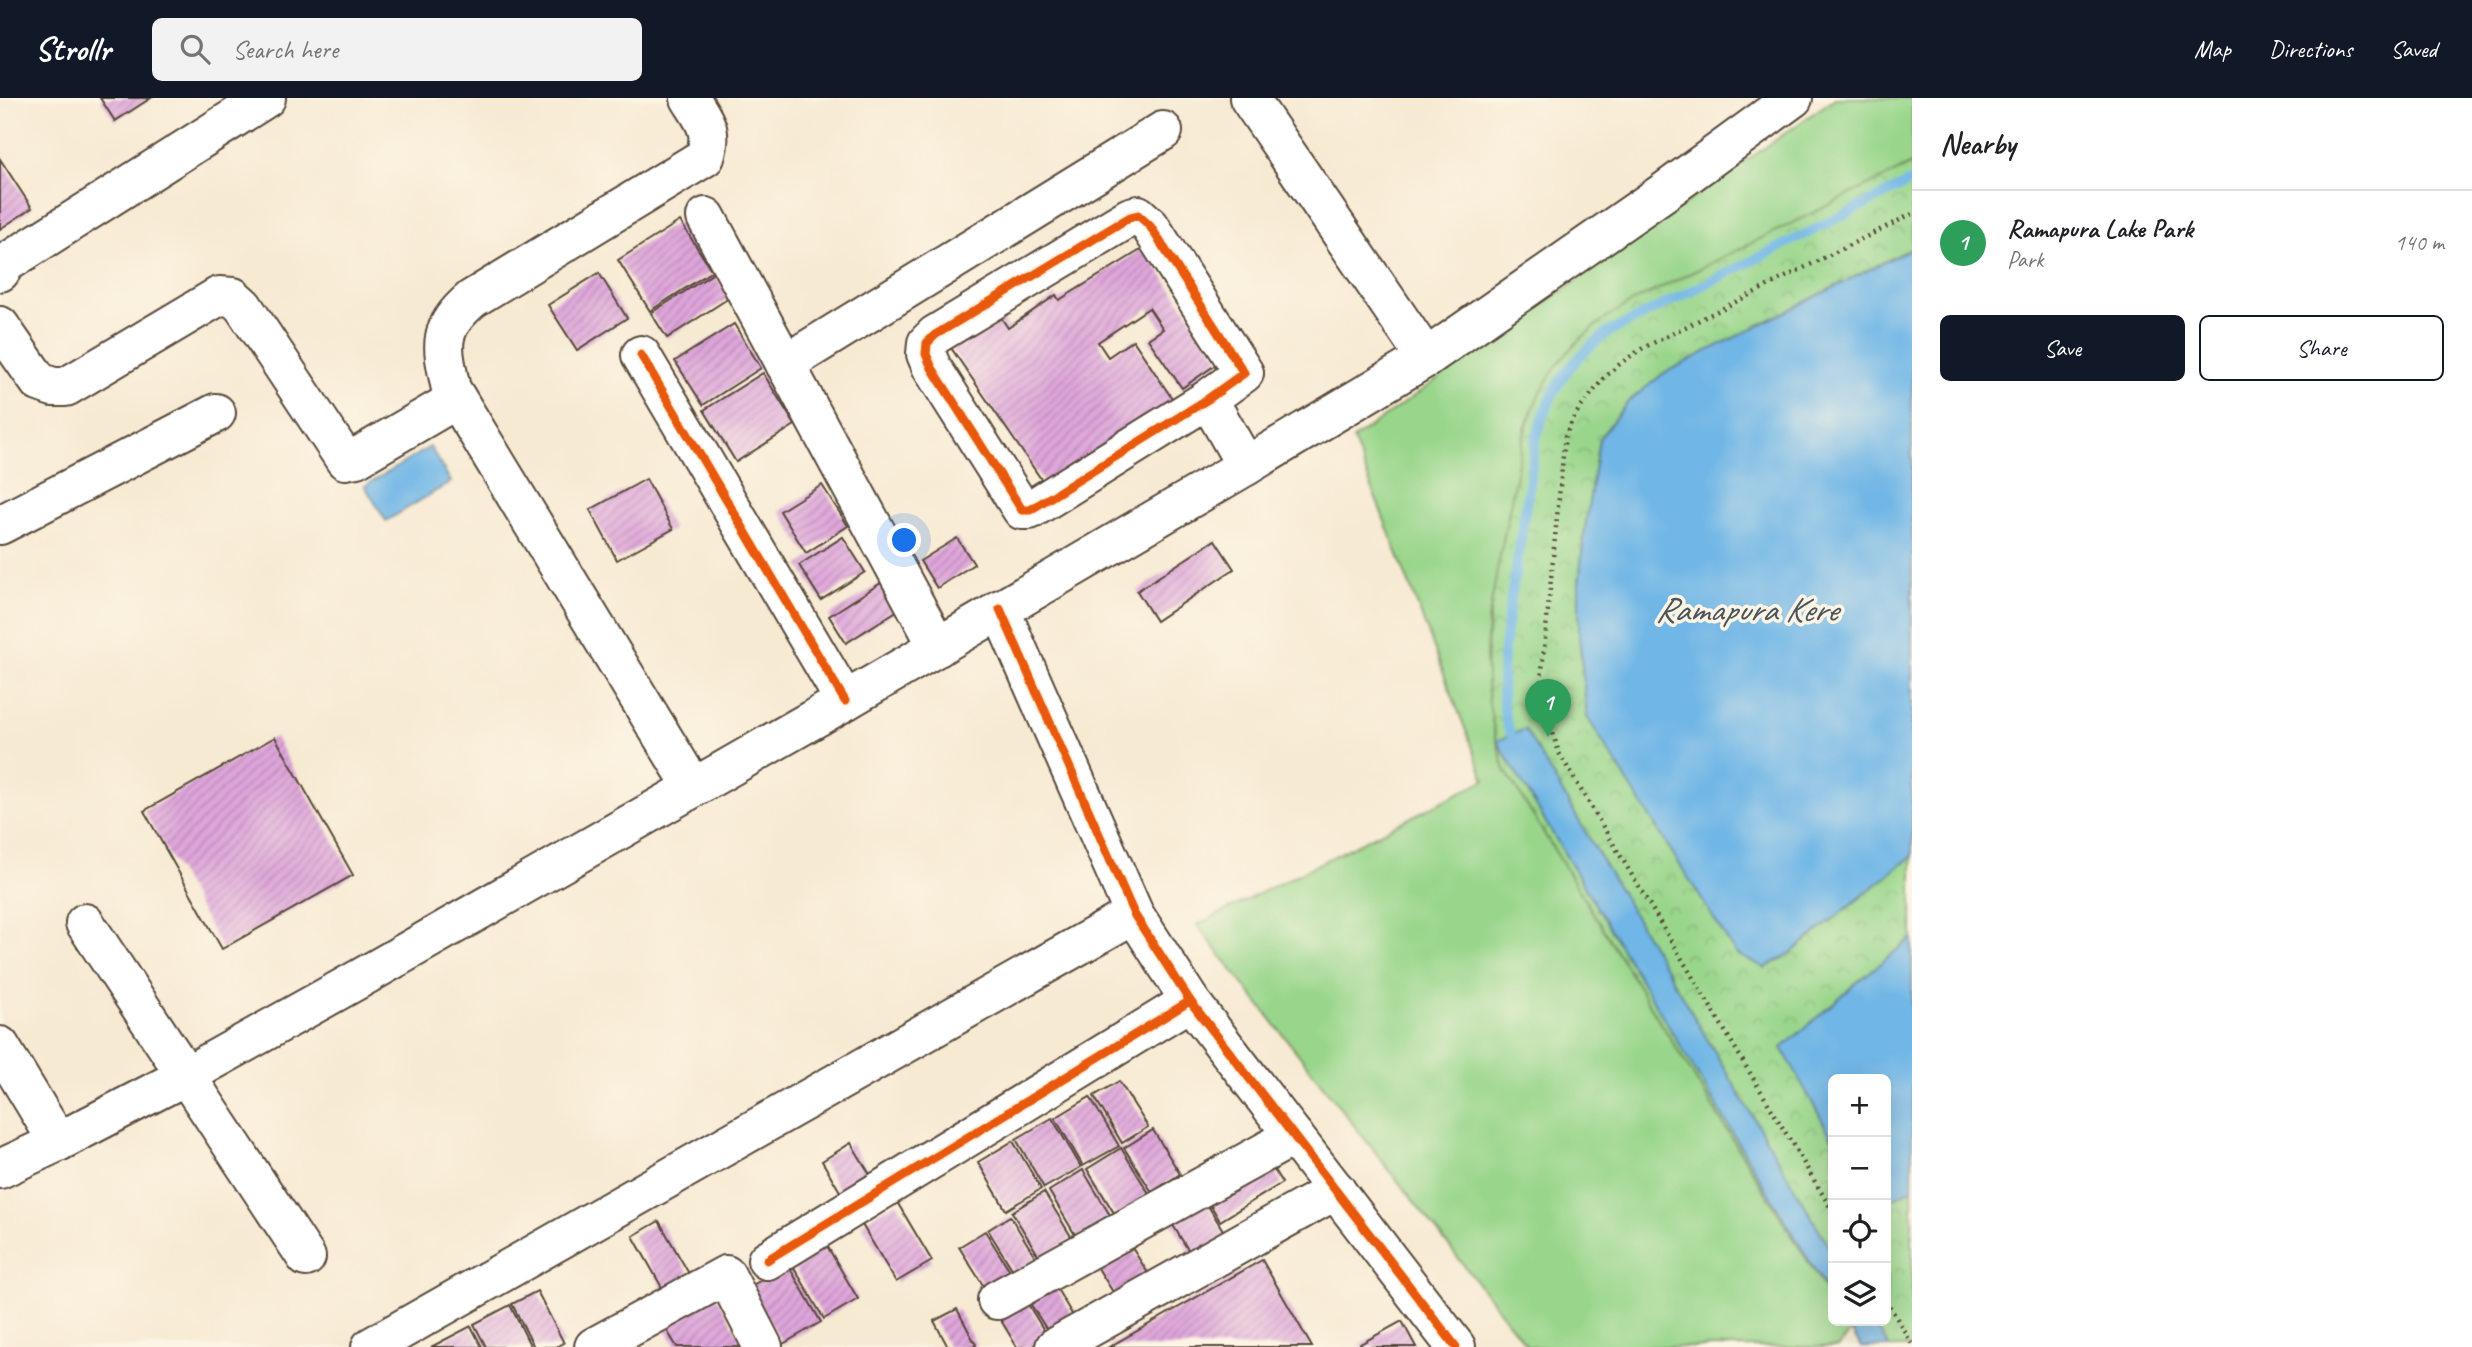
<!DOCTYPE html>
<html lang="en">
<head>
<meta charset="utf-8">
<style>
	body { margin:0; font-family:Caveat,sans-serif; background:#f2f2f2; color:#202124 }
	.controls { position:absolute; right:21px; bottom:21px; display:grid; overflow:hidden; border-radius:10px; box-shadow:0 7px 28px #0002 }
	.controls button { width:63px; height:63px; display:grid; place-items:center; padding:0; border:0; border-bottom:2px solid #e0e0e0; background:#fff; color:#202124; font:35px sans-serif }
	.you { position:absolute; left:905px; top:443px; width:24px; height:24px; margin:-18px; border:5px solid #fff; border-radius:50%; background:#1a73e8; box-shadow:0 0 0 10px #1a73e833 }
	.badge { display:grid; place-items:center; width:46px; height:46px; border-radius:50%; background:#111827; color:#fff; font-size:23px; font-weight:700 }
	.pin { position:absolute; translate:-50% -58px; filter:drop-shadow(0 2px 4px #0008) }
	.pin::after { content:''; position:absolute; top:37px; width:24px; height:21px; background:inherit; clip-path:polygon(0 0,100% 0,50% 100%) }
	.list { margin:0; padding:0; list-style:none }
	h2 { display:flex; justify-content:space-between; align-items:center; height:91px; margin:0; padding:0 28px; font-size:30px }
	h2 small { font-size:23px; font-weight:400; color:#757577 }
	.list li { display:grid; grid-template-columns:46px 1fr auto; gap:21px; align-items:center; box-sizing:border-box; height:105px; padding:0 28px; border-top:2px solid #e0e0e0 }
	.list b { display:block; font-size:26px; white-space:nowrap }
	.list p { margin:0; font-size:23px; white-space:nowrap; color:#757577 }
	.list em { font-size:23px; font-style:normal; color:#757577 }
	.actions { display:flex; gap:14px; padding:21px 28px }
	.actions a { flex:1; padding:16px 0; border:2px solid #111827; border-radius:10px; text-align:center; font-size:24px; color:#111827 }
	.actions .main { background:#111827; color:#fff }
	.icon { flex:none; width:38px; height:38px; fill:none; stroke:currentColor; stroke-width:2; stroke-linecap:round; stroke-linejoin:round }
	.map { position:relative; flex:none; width:1912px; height:1249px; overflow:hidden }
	header { display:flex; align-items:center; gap:42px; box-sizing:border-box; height:98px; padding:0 35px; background:#111827; color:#fff }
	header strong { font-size:33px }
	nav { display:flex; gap:38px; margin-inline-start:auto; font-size:24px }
	.search { width:490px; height:63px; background:#f2f2f2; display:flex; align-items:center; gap:18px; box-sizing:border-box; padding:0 24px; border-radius:10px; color:#757577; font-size:26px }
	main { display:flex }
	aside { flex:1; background:#fff }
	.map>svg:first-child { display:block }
	.green { fill:#99d68b; stroke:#6a8054; stroke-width:2 }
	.park { fill:url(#park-crowns); stroke:#6a8054; stroke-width:2 }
	.water { fill:#6fb6e6; stroke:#557082; stroke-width:2 }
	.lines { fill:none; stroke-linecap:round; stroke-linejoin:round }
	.stream { stroke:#6fb6e6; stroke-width:10 }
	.building { fill:url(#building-hatch) }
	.minor-casing { stroke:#574739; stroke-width:42 }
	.major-casing { stroke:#574739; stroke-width:42 }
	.path { stroke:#574739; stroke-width:4.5; stroke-dasharray:2 5; stroke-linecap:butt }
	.minor { stroke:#fff; stroke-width:38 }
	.major { stroke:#fff; stroke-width:38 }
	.cycleway-casing { stroke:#fcf5e5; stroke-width:13 }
	.cycleway { stroke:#e8590c; stroke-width:9 }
	.labels { text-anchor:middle; stroke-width:7; stroke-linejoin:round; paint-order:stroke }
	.water-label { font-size:35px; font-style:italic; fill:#4b545a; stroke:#fcf5e5 }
</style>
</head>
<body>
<header>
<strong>Strollr</strong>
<div class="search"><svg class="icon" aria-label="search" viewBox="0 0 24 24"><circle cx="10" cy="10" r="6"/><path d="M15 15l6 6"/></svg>Search here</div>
<nav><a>Map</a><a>Directions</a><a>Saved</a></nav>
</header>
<main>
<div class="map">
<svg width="1912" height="1249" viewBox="0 0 1912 1249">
	<defs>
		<pattern id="park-crowns" width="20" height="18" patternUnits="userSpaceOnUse" patternTransform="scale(1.75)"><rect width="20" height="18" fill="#99d68b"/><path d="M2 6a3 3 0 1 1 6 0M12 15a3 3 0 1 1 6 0" fill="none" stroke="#85b878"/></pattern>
		<pattern id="building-hatch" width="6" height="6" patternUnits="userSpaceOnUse" patternTransform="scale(1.75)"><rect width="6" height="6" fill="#dfa6db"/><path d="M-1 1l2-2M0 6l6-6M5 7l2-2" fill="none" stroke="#b687b1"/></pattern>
	</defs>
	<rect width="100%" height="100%" fill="#fcf5e5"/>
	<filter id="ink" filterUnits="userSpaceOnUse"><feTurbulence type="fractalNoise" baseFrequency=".0143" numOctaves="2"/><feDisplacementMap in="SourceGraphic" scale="14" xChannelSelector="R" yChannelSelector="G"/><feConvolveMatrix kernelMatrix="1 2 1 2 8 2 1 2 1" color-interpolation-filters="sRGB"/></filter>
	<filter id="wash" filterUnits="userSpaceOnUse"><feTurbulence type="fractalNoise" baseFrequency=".00686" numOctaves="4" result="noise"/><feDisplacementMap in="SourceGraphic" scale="28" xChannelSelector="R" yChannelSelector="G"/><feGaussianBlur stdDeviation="1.57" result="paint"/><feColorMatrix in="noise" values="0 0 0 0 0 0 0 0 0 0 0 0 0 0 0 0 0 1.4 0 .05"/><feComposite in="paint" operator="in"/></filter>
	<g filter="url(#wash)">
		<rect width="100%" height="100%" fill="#f7ead3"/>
		<path class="green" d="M1835,0H1912V66L1596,227C1562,256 1540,289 1525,330L1488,522L1486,559L1488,595L1494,634L1505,672L1833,1204V1223H1845L1852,1233L1838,1249H1528L1197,827L1485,682L1353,341Z"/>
		<g class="park">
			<path d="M1912,66V150L1664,275L1627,305L1599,341L1584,437L1579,486V536L1587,619L1765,870L1787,858L1912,758V840L1855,886L1783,950L1833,1042V1204L1505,672C1498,646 1490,620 1488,594C1482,531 1498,470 1510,408C1518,366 1523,324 1545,286C1565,249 1598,223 1634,203Z"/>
			<path d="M1912,1091V1249H1861L1845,1223H1886V1104Z"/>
		</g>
		<g class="water">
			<path d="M1912,150V758L1787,858L1765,870L1736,856L1587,619L1579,536V486L1584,437L1599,341L1627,305L1664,275Z"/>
			<path d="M430,349L451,384L386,423L365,388Z"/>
			<path d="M1525,631L1833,1155V1202L1497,643Z"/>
			<path d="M1912,840V1091L1886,1104V981H1833V1042L1782,950L1855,886Z"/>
			<path d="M1846,1223H1873L1889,1249H1861Z"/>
		</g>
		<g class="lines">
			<path class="stream" d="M1517,647C1487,606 1510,512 1517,463C1524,422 1530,382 1536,341C1549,293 1567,265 1607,235L1912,83"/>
		</g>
		<g id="blocks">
			<g class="building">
				<path d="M100,0H151L115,23Z"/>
				<path d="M0,61L32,110L0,131Z"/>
				<path d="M680,123L712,173L650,213L618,162Z"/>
				<path d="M1144,150L1221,263L1182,290L1148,241L1163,231L1149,210L1098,244L1108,259L1133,242L1177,308L1050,394L947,244L996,212L1008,230L1056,197L1059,202Z"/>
				<path d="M599,175L627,220L577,252L548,207Z"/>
				<path d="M714,175L729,200L667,240L651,215Z"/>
				<path d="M734,226L761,270L703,307L675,263Z"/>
				<path d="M763,275L795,327L736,364L704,312Z"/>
				<path d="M646,381L673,431L617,462L590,412Z"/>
				<path d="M822,387L848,428L806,455L780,413Z"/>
				<path d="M843,439L865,474L821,502L799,467Z"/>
				<path d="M957,440L974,466L937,490L920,463Z"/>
				<path d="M1215,442L1234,471L1156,523L1137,493Z"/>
				<path d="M889,480L906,507L846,545L829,518Z"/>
				<path d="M275,639L353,777L222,851L144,713Z"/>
				<path d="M1119,983L1148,1029L1122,1045L1094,998Z"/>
				<path d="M1090,999L1119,1048L1083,1068L1055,1020Z"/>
				<path d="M1052,1020L1081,1069L1044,1090L1016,1041Z"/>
				<path d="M1153,1032L1180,1076L1152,1094L1124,1050Z"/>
				<path d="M1013,1043L1041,1091L1006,1112L978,1064Z"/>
				<path d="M851,1045L872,1080L842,1097L822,1063Z"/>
				<path d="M1121,1050L1150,1097L1116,1118L1087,1071Z"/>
				<path d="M1269,1064L1282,1085L1220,1123L1207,1101Z"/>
				<path d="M1083,1072L1111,1119L1077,1140L1049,1093Z"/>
				<path d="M1044,1094L1072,1140L1040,1160L1012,1114Z"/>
				<path d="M1205,1103L1229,1142L1195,1163L1171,1124Z"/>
				<path d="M897,1104L932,1163L896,1184L861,1125Z"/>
				<path d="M1010,1118L1036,1160L1014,1174L988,1132Z"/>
				<path d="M659,1123L692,1181L665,1195L633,1138Z"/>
				<path d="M985,1133L1012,1176L986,1192L959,1149Z"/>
				<path d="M1129,1145L1153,1183L1120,1205L1096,1167Z"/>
				<path d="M826,1146L858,1201L824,1221L792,1166Z"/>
				<path d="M1262,1162L1312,1249H1109Z"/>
				<path d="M788,1167L821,1224L783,1246L749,1189Z"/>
				<path d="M1054,1186L1079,1228L1054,1243L1028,1202Z"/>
				<path d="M537,1193L564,1245L556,1249H534L512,1206Z"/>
				<path d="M715,1196L746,1249H677L663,1226Z"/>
				<path d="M1026,1203L1051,1244L1043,1249H1017L999,1219Z"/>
				<path d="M510,1207L531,1249H486L474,1226Z"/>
				<path d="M957,1211L976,1247L973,1249H948L934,1223Z"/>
				<path d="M1402,1223L1416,1249H1362L1360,1246Z"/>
				<path d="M471,1228L482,1249H431Z"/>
			</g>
		</g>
	</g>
	<g filter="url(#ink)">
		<use href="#blocks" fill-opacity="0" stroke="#574739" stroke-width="2"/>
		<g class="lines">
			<defs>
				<g id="minor">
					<path d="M690,0C704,23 714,32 705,59L472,201C436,232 442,248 451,291L693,689"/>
					<path d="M1249,0L1426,260"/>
					<path d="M1138,117L1150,128L1244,275L1208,301L1030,412H1022L932,270L926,256L927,245L935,237L1130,119Z"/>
					<path d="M706,119L938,549"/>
					<path d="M0,174L6,165L266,0"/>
					<path d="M0,228L39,284L53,289H66L219,198L233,199L243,208L345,362L356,360L457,301"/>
					<path d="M641,257L845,603"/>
					<path d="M785,266L1163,33"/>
					<path d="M1208,301L1246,368"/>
					<path d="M0,427L216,315"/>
					<path d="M85,825L306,1159"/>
					<path d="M1190,903L1456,1249"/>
					<path d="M0,948L58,1044"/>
					<path d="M767,1162L1190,903L1134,816L1000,511"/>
					<path d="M997,1202L1294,1038"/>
					<path d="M371,1249L1134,816"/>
					<path d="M594,1249L726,1177L763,1249"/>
					<path d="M1055,1249L1336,1092"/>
				</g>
				<path id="major" d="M0,1071L58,1044L187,977L359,881L845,603L1246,368L1426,260L1664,94L1793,0"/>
			</defs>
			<use href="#minor" class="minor-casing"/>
			<use href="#major" class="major-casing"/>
			<g class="path">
				<path d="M1833,1114L1559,655L1540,592L1565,338L1575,317L1603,281L1622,264L1643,250L1912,116"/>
				<path d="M1886,1202L1912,1246"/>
			</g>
			<use href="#minor" class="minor"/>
			<use href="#major" class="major"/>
			<defs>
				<g id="cycleway">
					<path d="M1138,117L1150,128L1244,275L1208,301L1030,412H1022L932,270L926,256L927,245L935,237L1130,119Z"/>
					<path d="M641,257L845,603"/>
					<path d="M1190,903L1456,1249"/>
					<path d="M767,1162L1190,903L1134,816L1000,511"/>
				</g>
			</defs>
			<use href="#cycleway" class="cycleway-casing"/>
			<use href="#cycleway" class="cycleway"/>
		</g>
	</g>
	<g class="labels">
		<g class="water-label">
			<text x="1746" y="523">Ramapura Kere</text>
		</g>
	</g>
</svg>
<div class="controls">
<button>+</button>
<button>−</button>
<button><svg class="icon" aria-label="locate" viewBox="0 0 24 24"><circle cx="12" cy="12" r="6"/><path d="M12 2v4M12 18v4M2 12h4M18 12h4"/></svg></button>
<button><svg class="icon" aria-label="layers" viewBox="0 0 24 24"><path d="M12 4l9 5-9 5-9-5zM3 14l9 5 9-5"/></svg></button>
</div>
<div class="you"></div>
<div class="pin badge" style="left:1548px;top:639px;background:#2e9e5b">1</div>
</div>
<aside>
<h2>Nearby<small></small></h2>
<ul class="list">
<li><span class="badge" style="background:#2e9e5b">1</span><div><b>Ramapura Lake Park</b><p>Park</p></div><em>140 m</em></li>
</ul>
<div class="actions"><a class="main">Save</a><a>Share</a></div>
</aside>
</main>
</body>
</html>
